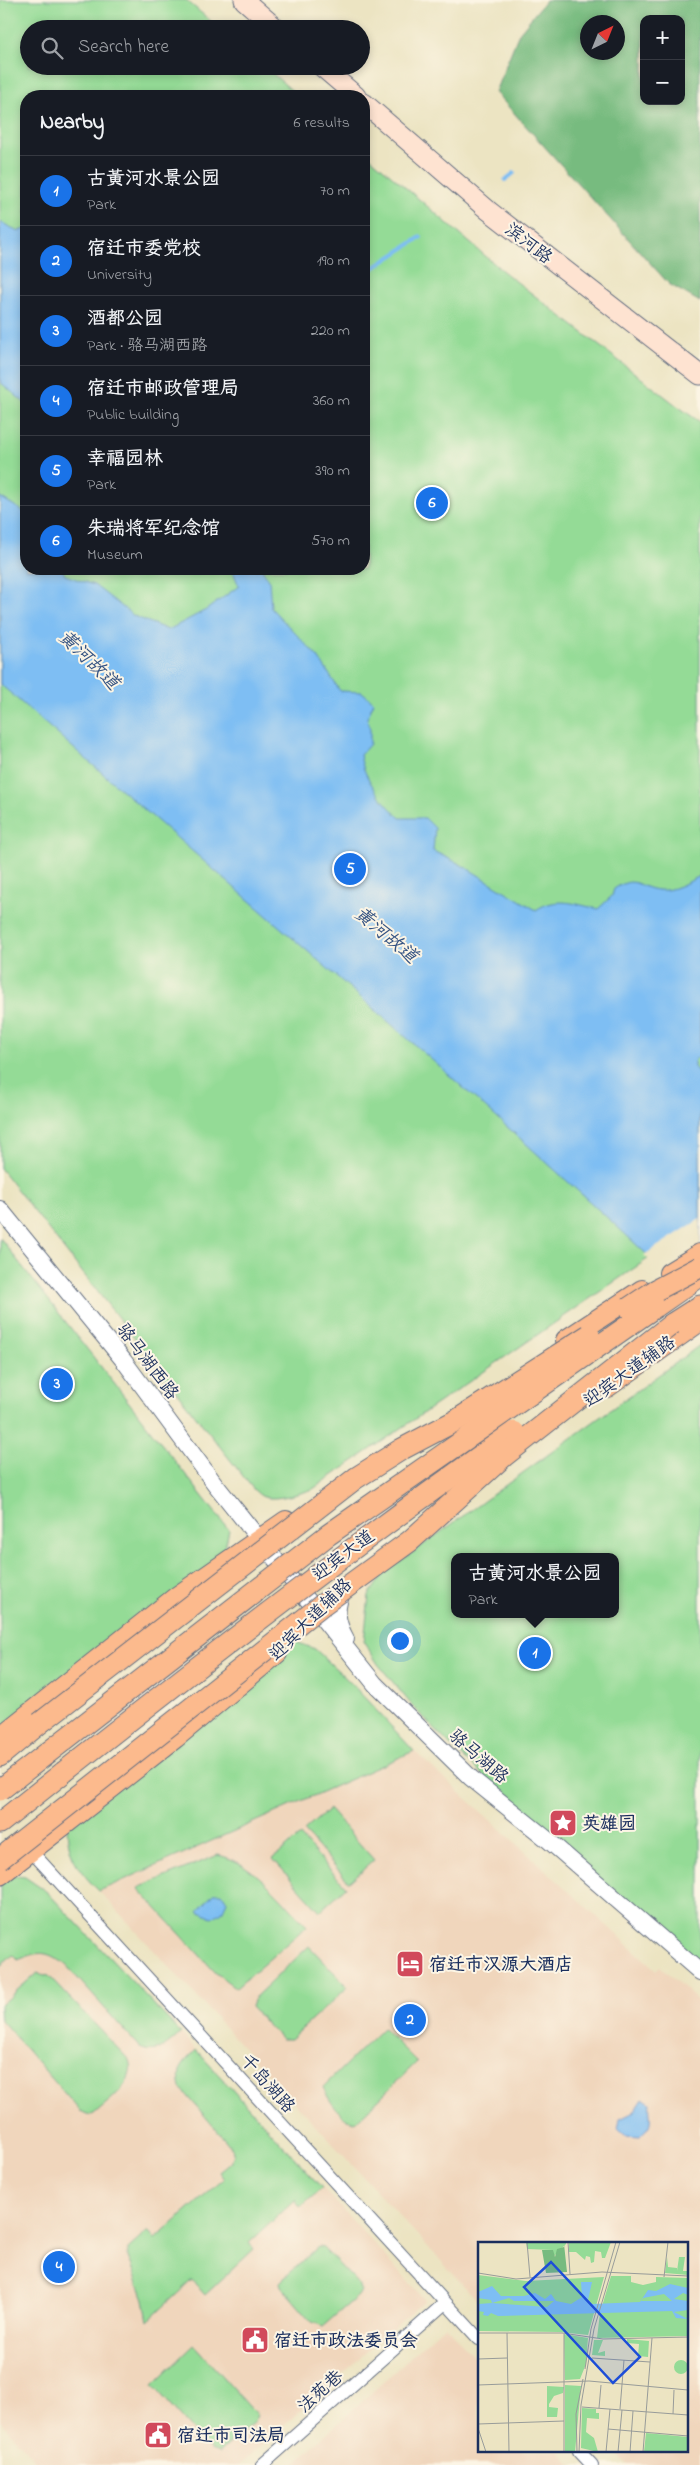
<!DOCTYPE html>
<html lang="en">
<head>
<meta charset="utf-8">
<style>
	body { margin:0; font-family:"Indie Flower","LXGW WenKai TC",sans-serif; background:#20242c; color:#f1f3f6 }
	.controls { position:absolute; right:15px; top:15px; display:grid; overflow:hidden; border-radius:10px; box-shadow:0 2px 8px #0003 }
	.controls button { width:45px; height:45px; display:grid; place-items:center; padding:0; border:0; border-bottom:1px solid #363941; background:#171b24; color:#f1f3f6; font:25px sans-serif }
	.compass { position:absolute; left:580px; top:15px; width:45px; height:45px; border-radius:50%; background:#171b24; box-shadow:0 2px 8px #0003; rotate:43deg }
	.you { position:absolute; left:399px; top:1640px; width:18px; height:18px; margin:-12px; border:4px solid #fff; border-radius:50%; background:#1a73e8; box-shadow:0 0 0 8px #1a73e833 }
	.badge { display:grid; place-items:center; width:32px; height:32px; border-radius:50%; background:#1a73e8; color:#fff; font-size:16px; font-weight:700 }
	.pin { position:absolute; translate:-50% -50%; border:2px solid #fff; box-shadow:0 1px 5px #0006 }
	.popup { position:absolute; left:451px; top:1553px; width:168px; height:65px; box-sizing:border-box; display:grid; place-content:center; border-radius:10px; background:#171b24; filter:drop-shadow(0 1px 4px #0005); font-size:16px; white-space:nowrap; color:#9ea1a6 }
	.popup b { font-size:19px; color:#f1f3f6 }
	.popup::after { content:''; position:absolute; left:50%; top:100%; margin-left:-10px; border:10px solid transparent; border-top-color:#171b24 }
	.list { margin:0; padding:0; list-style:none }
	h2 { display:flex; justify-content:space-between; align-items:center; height:65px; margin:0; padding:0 20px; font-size:21px }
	h2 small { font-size:16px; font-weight:400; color:#9ea1a6 }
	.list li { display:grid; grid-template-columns:32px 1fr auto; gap:15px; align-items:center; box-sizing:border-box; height:70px; padding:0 20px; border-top:1px solid #363941 }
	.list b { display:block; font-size:19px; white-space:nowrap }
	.list p { margin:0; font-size:16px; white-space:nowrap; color:#9ea1a6 }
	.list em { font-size:16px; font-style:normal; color:#9ea1a6 }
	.icon { flex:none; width:28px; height:28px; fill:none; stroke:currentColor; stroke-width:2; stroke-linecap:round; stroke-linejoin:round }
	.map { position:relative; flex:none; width:700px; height:2465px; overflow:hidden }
	.search { position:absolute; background:#171b24; box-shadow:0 2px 8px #0003; left:20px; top:20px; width:350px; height:55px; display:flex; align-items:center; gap:12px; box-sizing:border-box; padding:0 18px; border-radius:28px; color:#9ea1a6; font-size:19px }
	.panel { position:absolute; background:#171b24; box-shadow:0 2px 8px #0003; left:20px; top:90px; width:350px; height:485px; border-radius:20px }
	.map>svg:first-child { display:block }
	.built { fill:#f0d6bc }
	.green { fill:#94db96; stroke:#58857a; fill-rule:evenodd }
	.forest { fill:#77bb7f; stroke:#49756e; fill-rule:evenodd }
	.water { fill:#7ebef3; stroke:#4c76a8 }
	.pier { fill:#ece4c2 }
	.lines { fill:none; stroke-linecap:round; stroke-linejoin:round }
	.stream { stroke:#7ebef3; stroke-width:4 }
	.minor-casing { stroke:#646e81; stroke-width:14 }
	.tertiary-casing { stroke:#646e81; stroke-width:18 }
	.secondary-casing { stroke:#646e81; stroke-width:21 }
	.primary-casing { stroke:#646e81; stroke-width:22 }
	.trunk-casing { stroke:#646e81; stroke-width:23 }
	.minor { stroke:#fff; stroke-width:12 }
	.tertiary { stroke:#fff; stroke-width:16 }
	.secondary { stroke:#fee3d1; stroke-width:19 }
	.primary { stroke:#fcba8d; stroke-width:20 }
	.trunk { stroke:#fcba8d; stroke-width:21 }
	.trunk-bridge-casing { stroke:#646e81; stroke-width:23; stroke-linecap:butt }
	.trunk-bridge { stroke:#fcba8d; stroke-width:21 }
	.labels { text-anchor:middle; stroke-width:4; stroke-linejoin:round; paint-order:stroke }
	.street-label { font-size:18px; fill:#1b2f5e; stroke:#fcf5e5 }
	.poi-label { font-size:18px; font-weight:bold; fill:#1b2f5e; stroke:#fcf5e5; text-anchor:start }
	.water-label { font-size:19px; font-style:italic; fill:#345383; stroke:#fcf5e5 }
	.inset-road { fill:none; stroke:#989c9a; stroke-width:1 }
	.view { fill:#1d4ed8; fill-opacity:0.15; stroke:#1d4ed8; stroke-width:2.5 }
	.inset-edge { fill:none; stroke:#1b2f5e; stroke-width:2.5 }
</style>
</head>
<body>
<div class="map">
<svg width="700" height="2465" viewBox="0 0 700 2465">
	<rect width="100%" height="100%" fill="#fcf5e5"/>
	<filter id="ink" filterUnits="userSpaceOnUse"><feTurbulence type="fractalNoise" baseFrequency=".02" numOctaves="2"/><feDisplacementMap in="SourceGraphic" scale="10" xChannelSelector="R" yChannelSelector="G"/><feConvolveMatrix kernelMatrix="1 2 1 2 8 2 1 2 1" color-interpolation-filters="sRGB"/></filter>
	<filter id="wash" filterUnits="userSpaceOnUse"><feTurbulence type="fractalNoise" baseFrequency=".0096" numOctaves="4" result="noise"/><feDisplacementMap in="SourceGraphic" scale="20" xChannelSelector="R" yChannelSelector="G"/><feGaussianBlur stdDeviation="1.12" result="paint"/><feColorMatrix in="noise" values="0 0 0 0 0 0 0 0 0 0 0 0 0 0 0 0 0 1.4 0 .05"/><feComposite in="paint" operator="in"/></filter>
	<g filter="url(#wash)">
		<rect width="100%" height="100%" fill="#ece4c2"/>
		<g class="built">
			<path d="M414,1751L656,1970L660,1966L700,2003V2465H627L614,2451H686V2244H479V2302L99,1891Z"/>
			<path d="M0,1876L25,1877L47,1892L181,2033L425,2300L239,2465H39L0,2421Z"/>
			<path d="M445,2325L479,2362V2451H559L572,2465H293Z"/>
		</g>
		<g class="green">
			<path d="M0,0H186L220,29H29V66H264L298,96H26V569H364V152L504,272L676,405L700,422V1223L313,1489C303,1493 274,1501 264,1497C260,1496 257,1492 254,1490L0,1168Z"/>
			<path d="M0,1238L229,1530L216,1587L0,1760Z"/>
			<path d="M700,1345V1971L452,1747L415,1709L378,1664L364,1642L369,1595L384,1573ZM455,1557H615V1614H455Z"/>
			<path d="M293,1641L315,1649L350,1682L414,1751L99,1891C77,1869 67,1855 67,1823Z"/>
			<path d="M329,1809L374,1860L349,1882L304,1831Z"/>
			<path d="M300,1836L346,1887L320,1911L273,1859Z"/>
			<path d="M218,1855C255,1863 281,1900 307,1926L236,1988L216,1973L138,1888Z"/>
			<path d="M6,1875L25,1877L47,1892L181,2033C169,2044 158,2056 140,2048L66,1965C46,1950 40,1951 18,1960L13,1955L0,1967V1876Z"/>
			<path d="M309,1946L348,1987L291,2039H281L251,2007L253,1999Z"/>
			<path d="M37,1973L49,1976L129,2060C137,2083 109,2100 94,2114L91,2115L80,2111L1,2020L0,2005Z"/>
			<path d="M383,2028L417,2062L355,2122C341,2119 328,2099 323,2087Z"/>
			<path d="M196,2050L322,2188L301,2207L295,2200L249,2243L254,2249L205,2295L192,2280L148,2321L144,2299L128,2256V2249L148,2231L155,2239L224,2179L219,2172L230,2163L234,2155L232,2148L181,2088C176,2067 183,2064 196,2050Z"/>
			<path d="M318,2247L323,2248L357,2283L361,2291L358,2296L323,2326L312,2322L281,2286L280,2282Z"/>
			<path d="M194,2345L256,2414L254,2422L219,2453L210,2450L153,2385Z"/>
		</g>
		<path class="forest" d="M546,0H700V302L669,284L495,92L519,33ZM644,19H681V101H644ZM588,22H618V52H588Z"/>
		<g class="water">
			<path d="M0,222L18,231L26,229V404L0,382Z"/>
			<path d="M0,497L26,513V569H62L65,575L94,585L134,616L168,630L206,610L239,586L232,569H262L269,580L271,608L318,657L340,691L362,692L374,702L367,718L370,729V744L360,755C364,779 382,801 400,818H425L435,828L433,851L460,864L536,910C556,896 576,904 598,909L612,896L614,889C636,874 637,888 658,890C672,892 688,882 700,876V1055L694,1061V1067L700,1074V1304C474,1090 234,889 0,684Z"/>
			<path d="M214,1893H222L227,1901L222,1912L212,1918L198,1911Z"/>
			<path d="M643,2098L650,2103C648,2115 656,2126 640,2137L625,2136L618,2130L620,2119L634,2112Z"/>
		</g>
		<path class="pier" d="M700,1219V1307L644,1255Z"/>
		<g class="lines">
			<g class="stream">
				<path d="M505,180L514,173"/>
				<path d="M364,274L421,237"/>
			</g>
		</g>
	</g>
	<g filter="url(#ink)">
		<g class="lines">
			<defs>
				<g id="minor">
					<path d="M31,1851L479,2339"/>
					<path d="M579,2451L592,2465"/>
					<path d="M262,2465L445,2303"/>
				</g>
				<g id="tertiary">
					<path d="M0,1209L124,1361L215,1484L375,1684L471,1778L548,1840L700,1972"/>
					<path d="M345,1588C334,1606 336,1621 346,1639"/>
				</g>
				<g id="secondary">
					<path d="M244,0L277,29"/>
					<path d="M321,66L356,96"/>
					<path d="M364,103L489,211L700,375"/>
				</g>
				<g id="primary">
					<path d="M669,1273L700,1254"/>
					<path d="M566,1340L642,1290"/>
					<path d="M607,1387L700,1321"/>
					<path d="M0,1737L175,1598L286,1521"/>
					<path d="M0,1875L175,1738L277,1653"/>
				</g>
				<g id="trunk">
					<path d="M655,1307L700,1276"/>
					<path d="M672,1324L700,1306"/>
					<path d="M0,1756L40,1723"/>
					<path d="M0,1823L64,1772"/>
				</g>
			</defs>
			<use href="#minor" class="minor-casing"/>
			<use href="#tertiary" class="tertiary-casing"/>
			<use href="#secondary" class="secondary-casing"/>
			<use href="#primary" class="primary-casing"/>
			<use href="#trunk" class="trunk-casing"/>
			<use href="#minor" class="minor"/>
			<use href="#tertiary" class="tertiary"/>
			<use href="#secondary" class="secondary"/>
			<use href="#primary" class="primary"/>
			<use href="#trunk" class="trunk"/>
			<defs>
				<g id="trunk-bridge">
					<path d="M629,1308L656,1290L700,1267"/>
					<path d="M40,1723L356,1478L402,1449L457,1420L589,1335"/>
					<path d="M64,1772C212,1655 360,1540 514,1432"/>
					<path d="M0,1790L328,1535L655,1307"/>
					<path d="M0,1859L322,1605L410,1541L504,1456L672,1324"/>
				</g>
			</defs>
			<use href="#trunk-bridge" class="trunk-bridge-casing"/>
			<use href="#trunk-bridge" class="trunk-bridge"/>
		</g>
	</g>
	<defs>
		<symbol id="sight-square" viewBox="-11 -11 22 22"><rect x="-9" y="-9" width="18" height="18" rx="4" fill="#d1495b" stroke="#fcf5e5"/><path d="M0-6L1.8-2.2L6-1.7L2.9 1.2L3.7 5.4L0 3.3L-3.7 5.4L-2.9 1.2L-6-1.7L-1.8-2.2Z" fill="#fff"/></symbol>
		<symbol id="hotel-square" viewBox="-11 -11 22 22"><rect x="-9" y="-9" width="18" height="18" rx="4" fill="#d1495b" stroke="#fcf5e5"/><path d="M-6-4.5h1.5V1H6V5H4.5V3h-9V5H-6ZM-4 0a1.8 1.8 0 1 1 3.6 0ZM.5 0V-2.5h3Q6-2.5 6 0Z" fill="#fff"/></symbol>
		<symbol id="civic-square" viewBox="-11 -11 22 22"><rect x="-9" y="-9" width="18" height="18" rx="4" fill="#d1495b" stroke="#fcf5e5"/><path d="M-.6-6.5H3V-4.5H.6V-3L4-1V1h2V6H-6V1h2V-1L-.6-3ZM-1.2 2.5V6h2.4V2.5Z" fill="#fff"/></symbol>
	</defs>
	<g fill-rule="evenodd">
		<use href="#sight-square" x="547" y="1807" width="32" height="32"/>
		<use href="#hotel-square" x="394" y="1948" width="32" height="32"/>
		<use href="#civic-square" x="239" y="2324" width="32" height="32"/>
		<use href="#civic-square" x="142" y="2419" width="32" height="32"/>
	</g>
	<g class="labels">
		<g class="street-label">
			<text transform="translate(529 243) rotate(38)" y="6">滨河路</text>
			<text transform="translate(148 1361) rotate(53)" y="6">骆马湖西路</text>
			<text transform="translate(629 1371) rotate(-36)" y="6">迎宾大道辅路</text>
			<text transform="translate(343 1555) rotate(-37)" y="6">迎宾大道</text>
			<text transform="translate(310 1619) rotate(-45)" y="6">迎宾大道辅路</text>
			<text transform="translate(479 1756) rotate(41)" y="6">骆马湖路</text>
			<text transform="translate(268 2083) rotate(48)" y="6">千岛湖路</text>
			<text transform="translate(320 2391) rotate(-42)" y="6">法苑巷</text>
		</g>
		<g class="poi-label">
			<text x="582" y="1829">英雄园</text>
			<text x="429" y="1970">宿迁市汉源大酒店</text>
			<text x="274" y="2346">宿迁市政法委员会</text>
			<text x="177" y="2441">宿迁市司法局</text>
		</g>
		<g class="water-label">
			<text transform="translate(90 659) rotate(44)" y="7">黄河故道</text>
			<text transform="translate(387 934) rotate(40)" y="7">黄河故道</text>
		</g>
	</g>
	<g transform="translate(478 2242)">
		<rect width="210" height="210" fill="#ece4c2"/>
		<path d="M48,0H88V2L75,15L74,8L49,7ZM91,0H133L127,16H124L123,10L117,9L116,20L113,21L112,15L108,14L107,18L98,10H91ZM189,15L190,25L199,26V29L201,15H207L205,29H210V33L187,31ZM0,33L48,39L126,35L110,93L81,90L0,89ZM133,34H153V40L165,43L178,40V35L210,36V94L119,96L122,71ZM86,92L110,96L108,122L102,137L87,138ZM149,97L171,99L170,115L160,114L161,102L149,101ZM116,98H125L120,111L127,109V114L114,113ZM196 125a7 7 0 1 1 14 0a7 7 0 1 1-14 0ZM87,143L103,144L97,210H87ZM69,144L86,145L85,151L76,154L71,162V165L80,166L79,175H69ZM104,166L118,167V171H121V177L109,176L108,190L116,196L120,210L103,206ZM168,191L210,195V210H166Z" fill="#94db96"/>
		<path d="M86,2L89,30L68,31L64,8H75L77,15L79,7L86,5Z" fill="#77bb7f"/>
		<path d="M103,40H114L110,58L114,62L162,60L170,48L178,49L192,42L210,46V53L205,51L196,57L210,59V68L196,70L210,77L198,76L194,69L20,74L13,71L10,74L5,73L6,70L0,69V62L14,61L13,58L0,56V50L14,44L23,54H46L57,51L67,57L73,52L78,59L93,62L104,55ZM186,52L194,59H163L165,56ZM31,56L36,59H76L69,65L14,61Z" fill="#7ebef3" fill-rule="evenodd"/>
		<path class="inset-road" d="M49,0L52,35M90,0L92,32M0,31L38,37L124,30L210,34M186,35L190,0M0,91H84L125,97L210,95M29,91L31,210M86,92V210M114,116L172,120M0,117L29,116M107,127L113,87L138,0M0,143L111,139L210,148M104,165L210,173M121,166L123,143M142,167L146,118M195,172L196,148M0,182L86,179M0,186L8,210M130,187L210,194M99,209L98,172L105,137M101,210L103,163L116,87L142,0M128,210L132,167M140,210L144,168M152,210L155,169M165,210L174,96"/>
		<path class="view" d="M73,20L162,115L135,141L46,45Z"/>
		<rect width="210" height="210" class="inset-edge"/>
	</g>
</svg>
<div class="controls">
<button>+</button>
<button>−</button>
</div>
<svg class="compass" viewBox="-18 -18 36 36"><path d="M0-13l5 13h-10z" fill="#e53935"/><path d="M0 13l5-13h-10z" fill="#9ea1a6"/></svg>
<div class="you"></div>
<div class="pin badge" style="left:535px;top:1653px">1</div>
<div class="popup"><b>古黄河水景公园</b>Park</div>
<div class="pin badge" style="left:410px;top:2020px">2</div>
<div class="pin badge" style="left:57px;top:1384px">3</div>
<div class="pin badge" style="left:59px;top:2267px">4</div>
<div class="pin badge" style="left:350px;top:869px">5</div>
<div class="pin badge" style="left:432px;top:503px">6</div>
<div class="search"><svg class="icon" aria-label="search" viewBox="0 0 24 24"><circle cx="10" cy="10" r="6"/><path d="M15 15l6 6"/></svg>Search here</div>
<section class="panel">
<h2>Nearby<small>6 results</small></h2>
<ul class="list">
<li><span class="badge">1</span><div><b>古黄河水景公园</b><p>Park</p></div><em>70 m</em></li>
<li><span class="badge">2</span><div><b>宿迁市委党校</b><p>University</p></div><em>190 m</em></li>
<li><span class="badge">3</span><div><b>酒都公园</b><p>Park · 骆马湖西路</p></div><em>220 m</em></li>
<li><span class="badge">4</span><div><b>宿迁市邮政管理局</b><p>Public building</p></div><em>360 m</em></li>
<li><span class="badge">5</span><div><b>幸福园林</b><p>Park</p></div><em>390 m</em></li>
<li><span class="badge">6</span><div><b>朱瑞将军纪念馆</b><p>Museum</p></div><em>570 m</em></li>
</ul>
</section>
</div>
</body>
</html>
